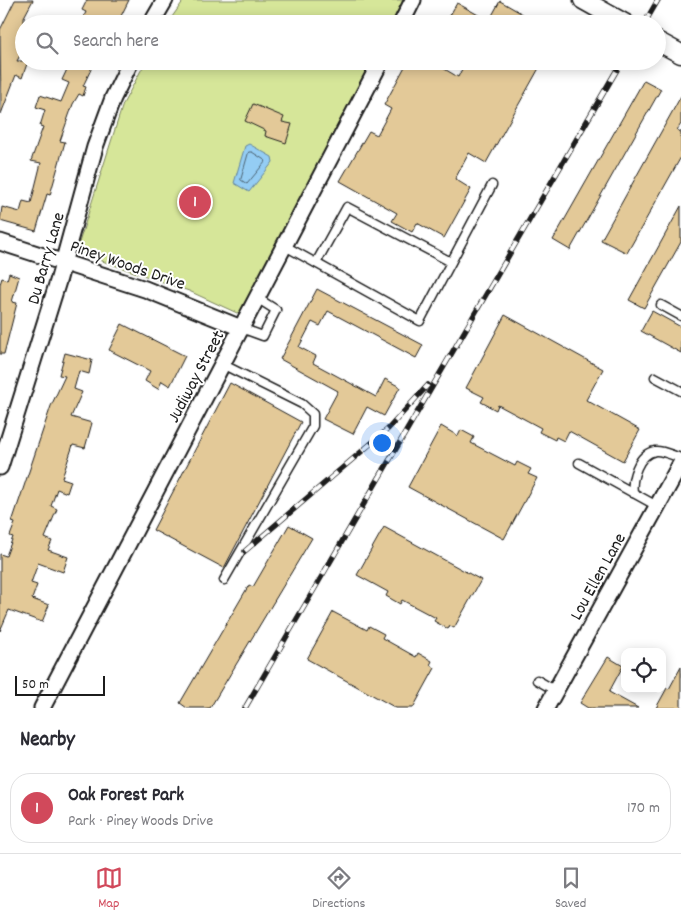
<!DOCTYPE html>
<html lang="en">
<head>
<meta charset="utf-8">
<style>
	body { margin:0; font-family:Dekko,sans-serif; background:#f7f7f7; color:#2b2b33 }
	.controls { position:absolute; right:15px; bottom:15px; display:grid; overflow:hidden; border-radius:10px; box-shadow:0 2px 12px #0003 }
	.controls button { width:45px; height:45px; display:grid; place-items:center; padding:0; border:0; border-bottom:1px solid #e1e1e2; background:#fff; color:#2b2b33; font:25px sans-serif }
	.scale { position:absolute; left:15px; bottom:12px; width:90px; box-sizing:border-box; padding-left:5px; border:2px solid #1c1c1c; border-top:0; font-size:14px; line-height:18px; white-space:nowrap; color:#1c1c1c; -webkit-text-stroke:4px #fff; paint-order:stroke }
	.you { position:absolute; left:381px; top:442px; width:18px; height:18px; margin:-12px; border:4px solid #fff; border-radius:50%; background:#1a73e8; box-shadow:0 0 0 8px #1a73e833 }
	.badge { display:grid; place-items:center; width:32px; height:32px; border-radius:50%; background:#d1495b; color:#fff; font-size:16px; font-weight:700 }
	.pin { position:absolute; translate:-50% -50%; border:2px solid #fff; box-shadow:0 1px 5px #0006 }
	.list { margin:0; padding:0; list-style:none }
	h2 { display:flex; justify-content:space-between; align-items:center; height:65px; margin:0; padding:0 20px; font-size:21px }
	h2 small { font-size:16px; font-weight:400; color:#7c7c81 }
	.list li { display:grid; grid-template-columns:32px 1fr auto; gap:15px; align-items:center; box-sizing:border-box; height:70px; margin:0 10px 10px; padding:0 10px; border:1px solid #e1e1e2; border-radius:20px }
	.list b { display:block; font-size:19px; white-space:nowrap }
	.list p { margin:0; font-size:16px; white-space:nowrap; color:#7c7c81 }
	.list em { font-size:16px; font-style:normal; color:#7c7c81 }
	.icon { flex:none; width:28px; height:28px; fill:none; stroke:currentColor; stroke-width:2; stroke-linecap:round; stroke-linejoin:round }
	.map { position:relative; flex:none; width:681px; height:708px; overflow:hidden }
	.search { position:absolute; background:#fff; box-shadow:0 2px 12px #0003; left:15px; right:15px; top:15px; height:55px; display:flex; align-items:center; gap:12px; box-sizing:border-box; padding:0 18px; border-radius:28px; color:#7c7c81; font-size:19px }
	.sheet { height:145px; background:#fff }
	nav { display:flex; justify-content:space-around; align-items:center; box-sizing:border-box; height:70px; border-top:1px solid #e1e1e2; background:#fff; font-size:14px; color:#7c7c81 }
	nav a { display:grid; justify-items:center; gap:2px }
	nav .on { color:#d1495b }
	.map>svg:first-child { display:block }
	.green { fill:#d6e699; stroke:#79815a }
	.water { fill:#94cdf4; stroke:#64869e }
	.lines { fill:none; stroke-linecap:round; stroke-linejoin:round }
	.shore { stroke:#4c6372; stroke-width:1 }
	.building { fill:#e3c998; stroke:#1c1c1c }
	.service-casing { stroke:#1c1c1c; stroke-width:11 }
	.minor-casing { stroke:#1c1c1c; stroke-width:19 }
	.tertiary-casing { stroke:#1c1c1c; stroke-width:21 }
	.service { stroke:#fff; stroke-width:8 }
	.minor { stroke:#fff; stroke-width:15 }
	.tertiary { stroke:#fff; stroke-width:18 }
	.rail-casing { stroke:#1c1c1c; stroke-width:5.5 }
	.rail { stroke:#fff; stroke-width:4; stroke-dasharray:11; stroke-linecap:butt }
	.labels { text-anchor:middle; stroke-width:4; stroke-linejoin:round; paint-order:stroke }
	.street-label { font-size:18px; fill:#1c1c1c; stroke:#fff }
</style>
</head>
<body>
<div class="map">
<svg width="681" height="708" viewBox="0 0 681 708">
	<rect width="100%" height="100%" fill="#fff"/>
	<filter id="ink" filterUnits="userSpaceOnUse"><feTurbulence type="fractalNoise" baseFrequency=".02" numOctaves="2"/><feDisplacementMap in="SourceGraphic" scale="10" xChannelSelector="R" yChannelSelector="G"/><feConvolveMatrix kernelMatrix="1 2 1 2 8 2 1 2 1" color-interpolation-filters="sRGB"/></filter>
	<g filter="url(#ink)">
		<g class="green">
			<path d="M184,0H405L393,24H167Z"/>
			<path d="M146,61H373L244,309L237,313L189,291L76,252L123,104Z"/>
		</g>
		<path class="water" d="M249,144L272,157L273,162L249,192L234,183L245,146Z"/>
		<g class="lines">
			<path class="shore" d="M249,152H252L266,161L247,184L241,180Z"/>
		</g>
		<g class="building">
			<path d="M15,0H33L24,17V48L17,61H28L22,78L16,75L1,114L0,30Z"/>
			<path d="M87,0H129L117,24H80L86,12L82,10Z"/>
			<path d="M500,1L540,24H445L457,3L489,21Z"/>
			<path d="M71,61H95L83,86L86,87L83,96L79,94L73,104L60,141L65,142L50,195L47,194L36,231L0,221L2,207L20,212L23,201L31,203L41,163L31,161L43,127L40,126L45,110L36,107L40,95L61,102L69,83L62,80Z"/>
			<path d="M408,61H431L458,77L466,61H543L486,163L469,153L455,179L471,189L444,238L417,223L412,232L392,221L397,213L340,181L369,131L377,135L391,109L384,105Z"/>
			<path d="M644,80L661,89L570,250L553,240Z"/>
			<path d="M681,96V124L677,130L681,132V157L627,253L601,240Z"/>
			<path d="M253,104L284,117L282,122L292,124L286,143L265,136L266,131L245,121Z"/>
			<path d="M681,206V242L644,308L629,300Z"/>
			<path d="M9,273L19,277L12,302L17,303L4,354H0V284L2,278L7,280Z"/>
			<path d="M317,289L423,345L416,358L328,311L320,326L312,322L299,347L316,356L313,363L376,397L385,379L400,387L384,416L367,407L353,434L323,419L338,391L280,359Z"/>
			<path d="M652,311L681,327V353L641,331Z"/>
			<path d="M505,315L603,369L586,400L640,430L623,461L569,431L564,441L556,437L555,440L539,432L541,428L498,405L496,410L481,402L484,397L466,388Z"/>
			<path d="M122,324L185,356L170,386L162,381L158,389L145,381L150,371L109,350Z"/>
			<path d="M65,353L92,360L89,374L79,371L74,389L82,392L71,417L92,423L85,448L73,445L62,478L71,481L67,493L57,489L51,506L57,509L45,538L52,541L48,550L68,557L63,572L38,563L31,583L37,585L32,599L49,605L42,622L9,610L0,631V554L6,556L13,537L10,536L15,523L12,522L51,406L65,376L59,375Z"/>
			<path d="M230,383L301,422L224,568L153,530Z"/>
			<path d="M441,426L458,436L461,430L474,437L471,443L515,466L517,462L531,469L528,474L537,478L504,539L408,487Z"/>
			<path d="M289,525L312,538L210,708H187L180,703L249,585L253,587Z"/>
			<path d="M384,527L481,580L454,628L450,626L448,629L434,621L436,618L402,600L400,604L386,596L388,592L357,575Z"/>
			<path d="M333,612L367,630L369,626L384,634L382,638L416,657L418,653L432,661L430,665L435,668L413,708H396L307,659Z"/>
			<path d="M608,657L623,666L609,692L638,708H588L580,703Z"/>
			<path d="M681,667V708H656L667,688L669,689Z"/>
		</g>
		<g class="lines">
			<defs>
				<g id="service">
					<path d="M285,246L420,321L492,185"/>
					<path d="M316,263L347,207L451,262"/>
					<path d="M661,305L681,316"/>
					<path d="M241,328L263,336L276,310L257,298"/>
					<path d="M222,364L302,404L313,414V426L224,580"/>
					<path d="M655,377L681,391"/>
					<path d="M579,463L657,506"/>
					<path d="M633,493C631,479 638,454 655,451C663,450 673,456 681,458"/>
					<path d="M537,680L556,691"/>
				</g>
				<g id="minor">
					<path d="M151,24L165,0"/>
					<path d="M401,24L413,0"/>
					<path d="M0,242L145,289L241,328"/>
					<path d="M0,467L59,278L95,147L113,98L131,61"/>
					<path d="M42,708L381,61"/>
					<path d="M546,708L681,463"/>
				</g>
				<g id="tertiary">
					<path d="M583,0L626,24"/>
					<path d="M657,41L681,54"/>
				</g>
			</defs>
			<use href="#service" class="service-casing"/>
			<use href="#minor" class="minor-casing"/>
			<use href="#tertiary" class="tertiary-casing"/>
			<use href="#service" class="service"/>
			<use href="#minor" class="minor"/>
			<use href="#tertiary" class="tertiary"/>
			<defs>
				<g id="rail">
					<path d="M644,24L658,0"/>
					<path d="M245,551L388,429L428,385"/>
					<path d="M245,708L622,61"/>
				</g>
			</defs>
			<use href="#rail" class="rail-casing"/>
			<use href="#rail" class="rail"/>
		</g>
	</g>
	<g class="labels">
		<g class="street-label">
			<text transform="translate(45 258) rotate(-74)" y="6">Du Barry Lane</text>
			<text transform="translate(128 264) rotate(19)" y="6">Piney Woods Drive</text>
			<text transform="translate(195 376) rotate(-62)" y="6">Judiway Street</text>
			<text transform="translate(597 576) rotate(-61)" y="6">Lou Ellen Lane</text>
		</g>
	</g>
</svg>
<div class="controls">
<button><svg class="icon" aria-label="locate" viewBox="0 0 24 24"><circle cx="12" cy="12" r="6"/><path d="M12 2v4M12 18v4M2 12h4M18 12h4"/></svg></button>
</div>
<div class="scale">50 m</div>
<div class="you"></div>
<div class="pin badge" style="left:195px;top:202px">1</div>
<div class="search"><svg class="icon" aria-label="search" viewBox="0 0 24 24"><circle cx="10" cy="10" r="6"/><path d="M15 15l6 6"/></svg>Search here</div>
</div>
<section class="sheet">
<h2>Nearby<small></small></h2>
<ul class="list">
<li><span class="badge">1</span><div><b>Oak Forest Park</b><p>Park · Piney Woods Drive</p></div><em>170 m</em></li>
</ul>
</section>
<nav>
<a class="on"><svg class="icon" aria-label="map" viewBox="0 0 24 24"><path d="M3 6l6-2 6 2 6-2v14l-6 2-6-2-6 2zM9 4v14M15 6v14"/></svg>Map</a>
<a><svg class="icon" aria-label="directions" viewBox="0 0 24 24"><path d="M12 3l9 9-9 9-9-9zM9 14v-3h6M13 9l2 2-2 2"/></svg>Directions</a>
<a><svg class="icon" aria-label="saved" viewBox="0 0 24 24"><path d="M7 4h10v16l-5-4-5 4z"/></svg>Saved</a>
</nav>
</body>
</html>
